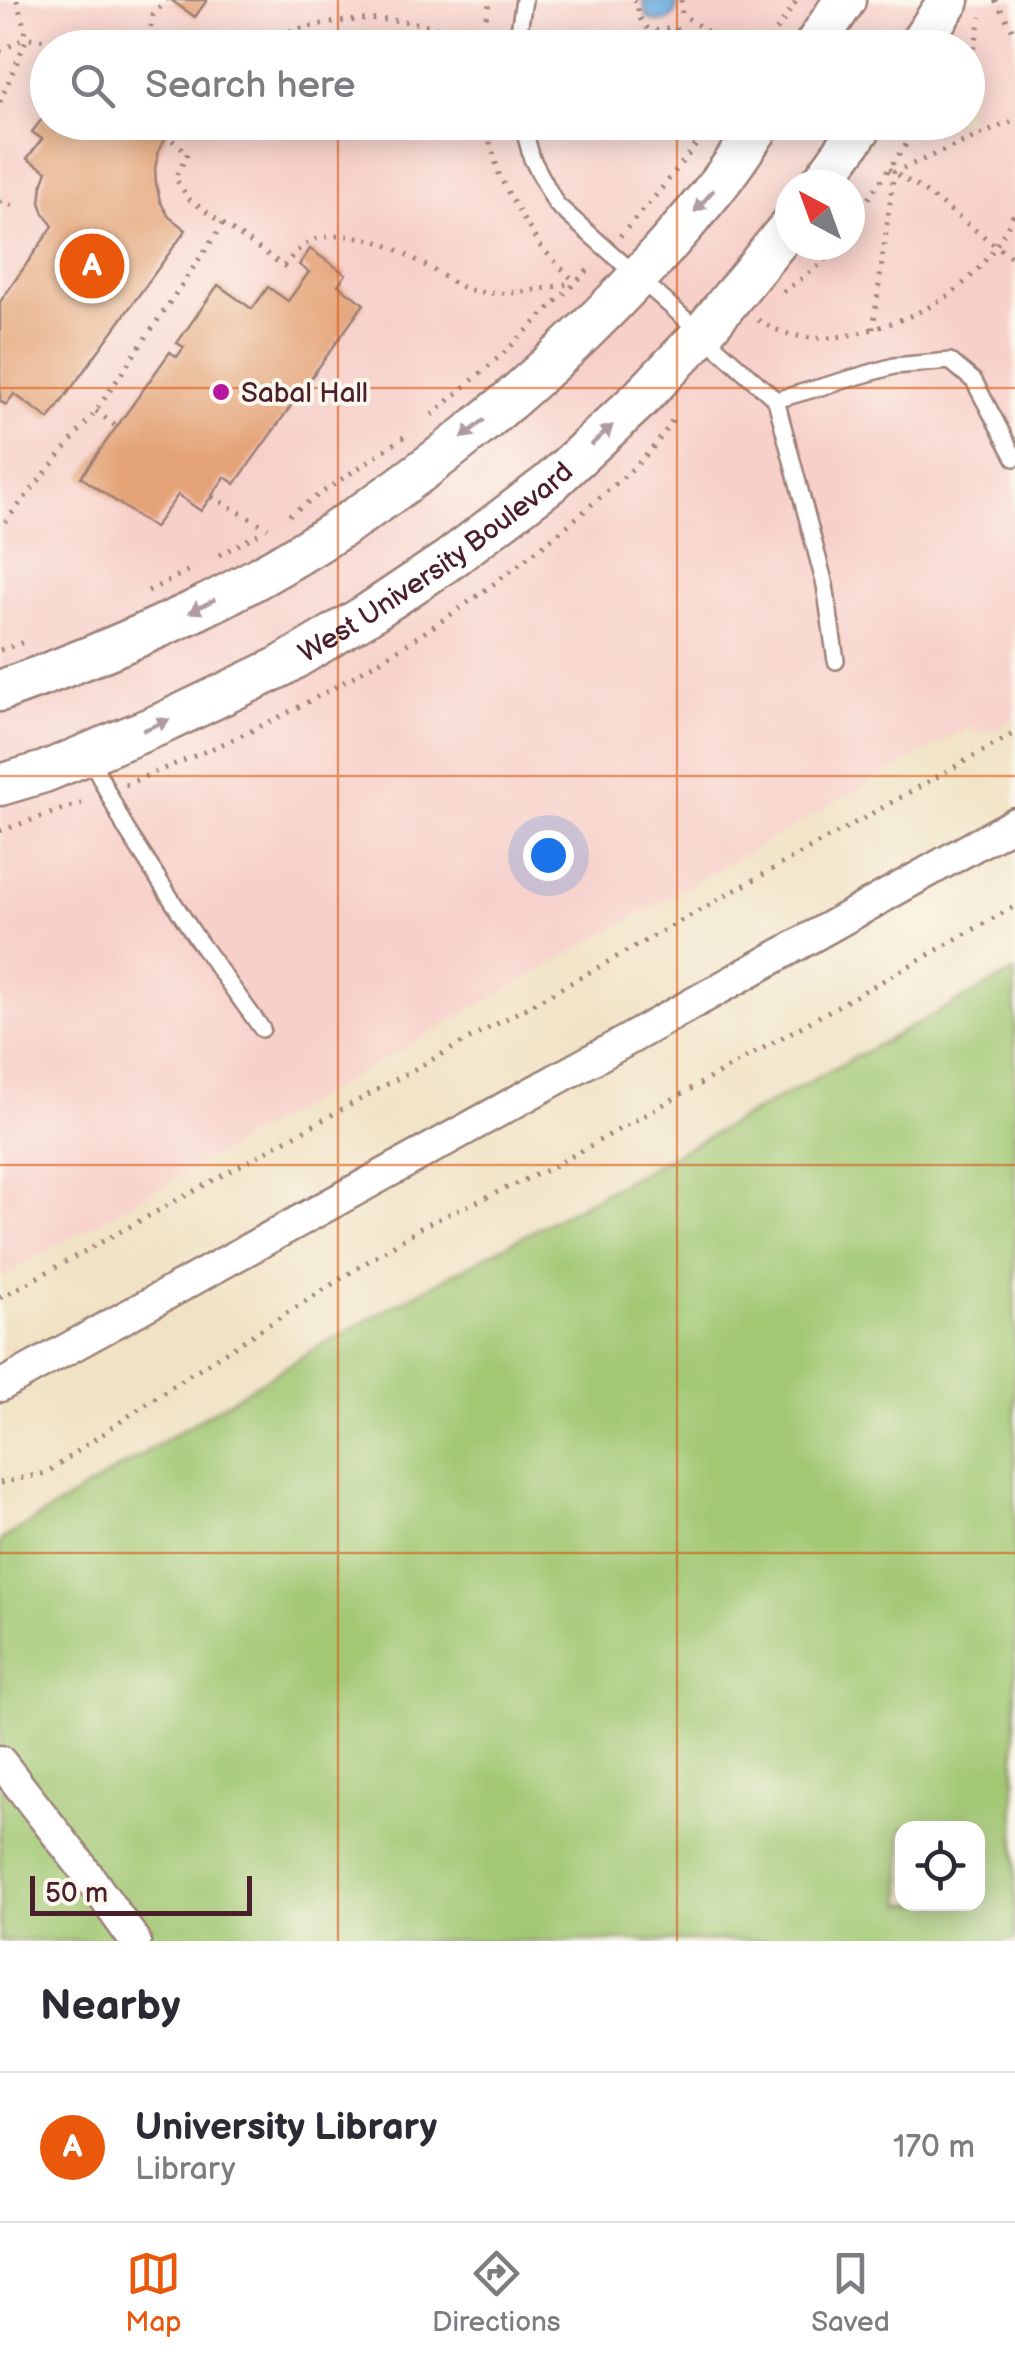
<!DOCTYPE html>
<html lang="en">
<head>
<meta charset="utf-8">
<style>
	body { margin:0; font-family:"Balsamiq Sans",sans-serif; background:#f7f7f7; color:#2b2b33 }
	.controls { position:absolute; right:30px; bottom:30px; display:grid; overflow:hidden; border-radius:20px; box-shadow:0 5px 25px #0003 }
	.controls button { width:90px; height:90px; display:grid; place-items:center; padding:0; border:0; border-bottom:2px solid #e1e1e2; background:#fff; color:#2b2b33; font:50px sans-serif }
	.compass { position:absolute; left:775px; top:170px; width:90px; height:90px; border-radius:50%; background:#fff; box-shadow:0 5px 25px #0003; rotate:319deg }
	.scale { position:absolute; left:30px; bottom:25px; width:222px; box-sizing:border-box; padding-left:10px; border:5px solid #4a1f2b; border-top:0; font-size:28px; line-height:35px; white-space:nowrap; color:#4a1f2b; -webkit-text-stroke:8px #fbf7ec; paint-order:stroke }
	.you { position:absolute; left:548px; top:855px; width:35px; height:35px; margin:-25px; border:8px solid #fff; border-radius:50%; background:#1a73e8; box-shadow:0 0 0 15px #1a73e833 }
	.badge { display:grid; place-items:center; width:65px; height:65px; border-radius:50%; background:#ea580c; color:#fff; font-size:32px; font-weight:700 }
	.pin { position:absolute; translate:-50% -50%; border:5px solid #fff; box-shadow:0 2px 10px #0006 }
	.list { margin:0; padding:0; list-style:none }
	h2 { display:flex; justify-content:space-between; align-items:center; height:130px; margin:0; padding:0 40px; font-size:42px }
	h2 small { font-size:32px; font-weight:400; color:#7c7c81 }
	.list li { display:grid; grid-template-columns:65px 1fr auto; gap:30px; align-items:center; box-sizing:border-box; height:150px; padding:0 40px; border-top:2px solid #e1e1e2 }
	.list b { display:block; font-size:38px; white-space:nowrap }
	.list p { margin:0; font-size:32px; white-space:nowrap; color:#7c7c81 }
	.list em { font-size:32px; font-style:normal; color:#7c7c81 }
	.icon { flex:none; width:55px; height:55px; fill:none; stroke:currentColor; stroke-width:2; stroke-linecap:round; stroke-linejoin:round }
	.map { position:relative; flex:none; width:1015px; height:1941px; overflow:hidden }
	.search { position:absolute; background:#fff; box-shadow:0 5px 25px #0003; left:30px; right:30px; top:30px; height:110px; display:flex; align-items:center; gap:25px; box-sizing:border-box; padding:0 35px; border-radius:55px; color:#7c7c81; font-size:38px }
	.sheet { height:280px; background:#fff }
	nav { display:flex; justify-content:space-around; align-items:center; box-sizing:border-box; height:140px; border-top:2px solid #e1e1e2; background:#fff; font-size:28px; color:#7c7c81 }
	nav a { display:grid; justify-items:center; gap:5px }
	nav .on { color:#ea580c }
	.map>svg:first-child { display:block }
	.built { fill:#f7d0ca; fill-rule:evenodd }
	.green { fill:#a2c873; stroke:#76744f; stroke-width:2.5; fill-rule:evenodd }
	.water { fill:#68abdd; stroke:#596584; stroke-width:2.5 }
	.building { fill:#e4a377 }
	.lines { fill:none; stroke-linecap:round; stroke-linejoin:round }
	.service-casing { stroke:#9d8077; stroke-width:20 }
	.minor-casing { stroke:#9d8077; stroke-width:35 }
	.secondary-casing { stroke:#9d8077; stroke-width:45 }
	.path { stroke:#9d8077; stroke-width:5; stroke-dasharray:2.5 8; stroke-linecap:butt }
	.service { stroke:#fff; stroke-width:15 }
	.minor { stroke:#fff; stroke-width:30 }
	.secondary { stroke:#fff; stroke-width:40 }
	.oneway { fill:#ae9aa0 }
	.grid { fill:none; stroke:#d8530f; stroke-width:2.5; stroke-opacity:0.55 }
	.poi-dot { fill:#b5179e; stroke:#fbf7ec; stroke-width:4 }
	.labels { text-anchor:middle; stroke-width:8; stroke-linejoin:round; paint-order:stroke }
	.poi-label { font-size:28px; fill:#4a1f2b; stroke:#fbf7ec; text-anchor:start }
	.street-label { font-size:28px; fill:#4a1f2b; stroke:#fbf7ec }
</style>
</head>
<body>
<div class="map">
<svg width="1015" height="1941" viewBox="0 0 1015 1941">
	<rect width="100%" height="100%" fill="#fbf7ec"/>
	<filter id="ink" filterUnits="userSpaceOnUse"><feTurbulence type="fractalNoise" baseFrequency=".01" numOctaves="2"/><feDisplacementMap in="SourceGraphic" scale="20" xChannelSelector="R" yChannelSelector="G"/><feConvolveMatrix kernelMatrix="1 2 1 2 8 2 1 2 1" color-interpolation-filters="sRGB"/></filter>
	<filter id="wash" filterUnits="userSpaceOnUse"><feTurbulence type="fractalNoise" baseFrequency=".0048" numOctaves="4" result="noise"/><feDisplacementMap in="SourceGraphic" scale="40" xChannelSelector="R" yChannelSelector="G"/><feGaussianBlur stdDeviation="2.25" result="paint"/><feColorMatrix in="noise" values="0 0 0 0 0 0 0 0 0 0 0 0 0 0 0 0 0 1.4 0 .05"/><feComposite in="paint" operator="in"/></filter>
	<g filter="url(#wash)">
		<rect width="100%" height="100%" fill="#f0e2c3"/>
		<path class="built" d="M0,0H1015V719L982,736L968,727L0,1278ZM48,48H968V122H48ZM790,185H850V245H790Z"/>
		<path class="green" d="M1015,971V1941H0V1541L325,1343ZM902,1828H978V1904H902Z"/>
		<path class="water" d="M643,0H676C680,19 662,28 647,17Z"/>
		<g id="blocks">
			<g class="building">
				<path d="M171,0H207L195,17Z"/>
				<path d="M48,111V122H156L169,131L159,150L155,168L156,184L160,201L169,217L186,230L49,419L14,394L6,405L0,401V302L53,226L44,214L40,202L42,185L47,171L27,159L42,139L32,132Z"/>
				<path d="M310,249L346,274L338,285L364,304L235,484L225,477L201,511L178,495L154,528L81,477L170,352L177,357L184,347L177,343L218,285L252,309L268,287L288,301L309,272L299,265Z"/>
			</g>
		</g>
	</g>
	<g filter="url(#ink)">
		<use href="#blocks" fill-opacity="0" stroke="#9d8077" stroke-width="2.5"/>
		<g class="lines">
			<defs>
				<g id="service">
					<path d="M516,48L524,0"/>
					<path d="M522,122L532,159L556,204L776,400L825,585L836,661"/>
					<path d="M776,400L894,366L950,361L974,381L1015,458"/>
					<path d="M90,757L126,829L197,939L262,1029"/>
				</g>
				<g id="minor">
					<path d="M0,1386L624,1042L1015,823"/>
					<path d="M0,1761L80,1864L135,1941"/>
				</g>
				<g id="secondary">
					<path d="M813,48L845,0"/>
					<path d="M917,48L949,0"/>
					<path d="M820,185L865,122"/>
					<path d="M0,691C65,668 128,642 190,613C389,517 574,362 713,191C731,169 746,145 762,122"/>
					<path id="s1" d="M0,785L44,772L163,723L280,667L365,616L450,559L550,483L640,399L701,335L790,226"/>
				</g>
			</defs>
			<use href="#service" class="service-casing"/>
			<use href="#minor" class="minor-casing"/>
			<use href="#secondary" class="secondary-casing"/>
			<g class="path">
				<path d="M17,0L27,38L128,48"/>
				<path d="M634,0L638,3V16L648,29L660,31L673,27L702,48"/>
				<path d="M681,0L682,14L730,48"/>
				<path d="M995,0L1015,34"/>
				<path d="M148,48L153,15L167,0"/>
				<path d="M229,48C296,27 366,9 435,27C455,32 474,41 494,47"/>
				<path d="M479,48L490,0"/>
				<path d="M765,48L797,0"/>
				<path d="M0,51L24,39"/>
				<path d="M968,57L974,49L981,17"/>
				<path d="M0,102L27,38"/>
				<path d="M484,122L500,177L514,204L540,246L575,282"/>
				<path d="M889,169L921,189L1015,260"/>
				<path d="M0,202L14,206"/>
				<path d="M223,224L284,266C302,243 312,236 343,236C381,236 411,257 443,276C450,280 457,285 464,288C497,300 540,289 573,283"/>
				<path d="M850,224L922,122"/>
				<path d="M620,236L658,193L714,122"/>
				<path d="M783,292L823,263L836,245"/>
				<path d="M758,320C802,348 846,339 892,323C919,313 945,301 966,281C987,262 1003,237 1015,211"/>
				<path d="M873,329L894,172L1015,120"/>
				<path d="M96,411L117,427"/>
				<path d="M432,415L505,352L592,266"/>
				<path d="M212,497L268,528"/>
				<path d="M289,515L404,437"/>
				<path d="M5,522L96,411L223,224L189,199L175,178L188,153L162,132"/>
				<path d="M219,555L258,534"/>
				<path d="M148,591L192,569"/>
				<path d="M0,650L22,643"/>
				<path d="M125,785C169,766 214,749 257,728C376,670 493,592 591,505C622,478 655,453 674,417"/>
				<path d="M0,831L87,801"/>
				<path d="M0,1298L540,1000L1015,733"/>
				<path d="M0,1483L46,1473L172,1386L427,1224L549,1169L1015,906"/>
			</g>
			<use href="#service" class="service"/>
			<use href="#minor" class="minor"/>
			<use href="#secondary" class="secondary"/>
		</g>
		<defs><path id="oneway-solid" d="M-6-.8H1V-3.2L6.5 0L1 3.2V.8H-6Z" transform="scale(2.5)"/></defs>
		<g class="oneway">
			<use href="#oneway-solid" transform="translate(704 201) rotate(131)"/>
			<use href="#oneway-solid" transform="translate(473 429) rotate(141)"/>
			<use href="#oneway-solid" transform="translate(602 435) rotate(-43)"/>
			<use href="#oneway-solid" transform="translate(202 606) rotate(153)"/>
			<use href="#oneway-solid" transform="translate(156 725) rotate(-23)"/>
		</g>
	</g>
	<path class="grid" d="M338,0V48M677,0V48M338,122V1941M677,122V1941M0,388H1015M0,776H1015M0,1165H1015M0,1553H1015"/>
	<circle class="poi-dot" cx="221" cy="392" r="10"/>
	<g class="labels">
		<g class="poi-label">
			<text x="241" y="402">Sabal Hall</text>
		</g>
		<g class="street-label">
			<text dy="10" stroke="none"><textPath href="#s1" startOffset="492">West University Boulevard</textPath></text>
		</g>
	</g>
</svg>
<div class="controls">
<button><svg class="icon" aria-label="locate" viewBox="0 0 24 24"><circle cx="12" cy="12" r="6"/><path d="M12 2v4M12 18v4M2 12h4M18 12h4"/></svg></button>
</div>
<svg class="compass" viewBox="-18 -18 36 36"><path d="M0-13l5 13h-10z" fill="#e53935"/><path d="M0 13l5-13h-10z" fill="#7c7c81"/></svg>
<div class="scale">50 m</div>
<div class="you"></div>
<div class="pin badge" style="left:92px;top:266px">A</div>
<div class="search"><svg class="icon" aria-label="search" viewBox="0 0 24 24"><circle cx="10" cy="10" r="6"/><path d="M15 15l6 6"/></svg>Search here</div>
</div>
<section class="sheet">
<h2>Nearby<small></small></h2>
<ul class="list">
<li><span class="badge">A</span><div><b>University Library</b><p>Library</p></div><em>170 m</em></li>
</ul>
</section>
<nav>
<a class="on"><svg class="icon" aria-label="map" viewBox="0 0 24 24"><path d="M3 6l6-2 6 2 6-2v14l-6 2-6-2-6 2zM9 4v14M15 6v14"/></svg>Map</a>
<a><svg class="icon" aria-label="directions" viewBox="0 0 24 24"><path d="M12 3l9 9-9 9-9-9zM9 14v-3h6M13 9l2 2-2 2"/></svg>Directions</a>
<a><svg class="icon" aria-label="saved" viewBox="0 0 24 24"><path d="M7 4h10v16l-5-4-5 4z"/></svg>Saved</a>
</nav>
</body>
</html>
